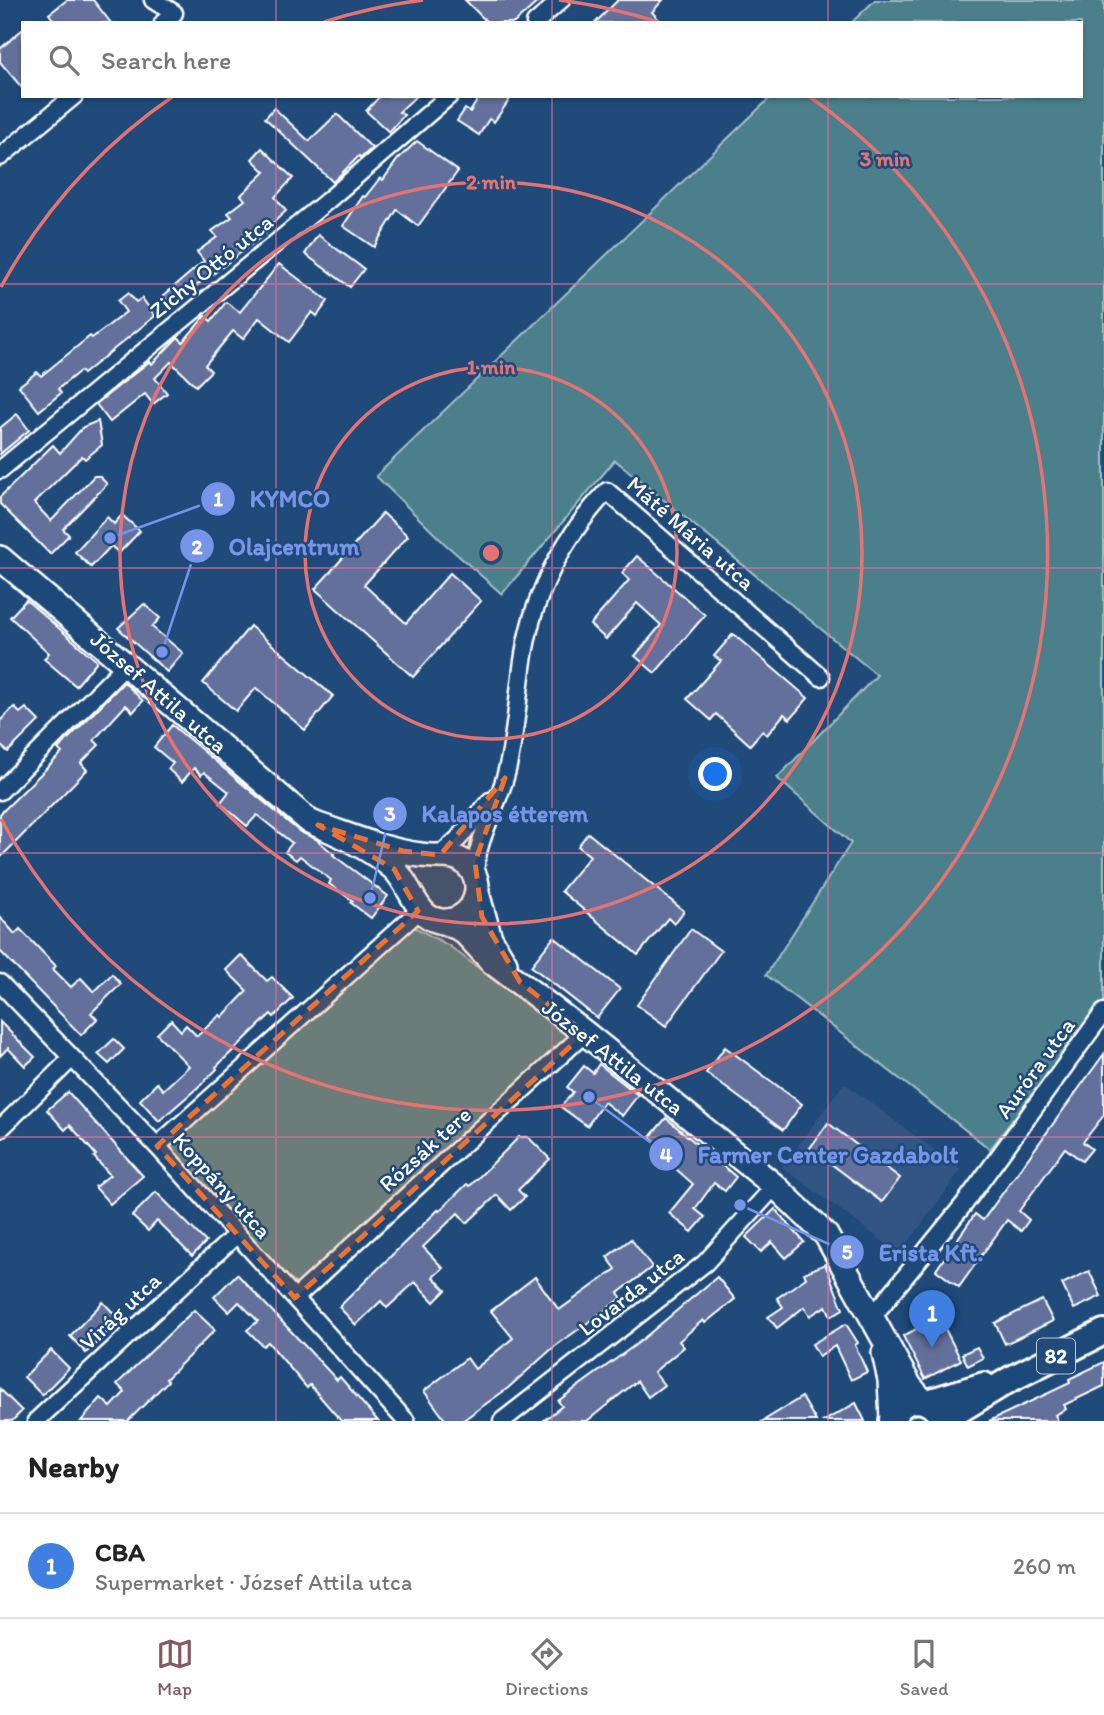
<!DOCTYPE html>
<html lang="en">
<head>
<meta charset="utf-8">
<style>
	body { margin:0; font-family:Itim,sans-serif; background:#f6f6f6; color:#222 }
	.you { position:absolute; left:716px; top:775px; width:24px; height:24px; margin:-18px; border:5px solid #fff; border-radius:50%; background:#1a73e8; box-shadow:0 0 0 10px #1a73e833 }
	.badge { display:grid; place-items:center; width:46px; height:46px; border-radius:50%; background:#85585c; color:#fff; font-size:23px; font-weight:700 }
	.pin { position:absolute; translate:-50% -58px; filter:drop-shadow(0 2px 4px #0008) }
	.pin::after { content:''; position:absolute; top:37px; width:24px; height:21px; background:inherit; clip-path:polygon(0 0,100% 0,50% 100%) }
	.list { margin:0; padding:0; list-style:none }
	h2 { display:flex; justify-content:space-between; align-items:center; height:91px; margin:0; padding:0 28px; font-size:30px }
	h2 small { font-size:23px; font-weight:400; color:#767676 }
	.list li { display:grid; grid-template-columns:46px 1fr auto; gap:21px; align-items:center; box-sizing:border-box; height:105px; padding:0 28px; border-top:2px solid #e0e0e0 }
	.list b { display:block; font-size:26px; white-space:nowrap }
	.list p { margin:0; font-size:23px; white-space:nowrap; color:#767676 }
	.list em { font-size:23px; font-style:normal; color:#767676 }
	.icon { flex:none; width:38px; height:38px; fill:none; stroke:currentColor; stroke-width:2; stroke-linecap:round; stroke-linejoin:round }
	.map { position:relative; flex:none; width:1104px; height:1421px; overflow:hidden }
	.search { position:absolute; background:#fff; box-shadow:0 2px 5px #0004; left:21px; right:21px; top:21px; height:77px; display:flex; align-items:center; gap:18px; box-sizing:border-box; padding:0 24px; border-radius:0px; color:#767676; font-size:26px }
	.sheet { height:196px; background:#fff }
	nav { display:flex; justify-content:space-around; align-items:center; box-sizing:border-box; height:98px; border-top:2px solid #e0e0e0; background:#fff; font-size:19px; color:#767676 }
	nav a { display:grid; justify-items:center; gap:4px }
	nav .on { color:#85585c }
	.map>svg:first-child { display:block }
	.built { fill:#335584 }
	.green { fill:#4c7f8b; stroke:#a6bfc5; stroke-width:2 }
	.building { fill:#636f9b; stroke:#fff; stroke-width:2 }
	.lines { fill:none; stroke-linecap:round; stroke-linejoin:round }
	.street-casing { stroke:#fff; stroke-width:21 }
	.secondary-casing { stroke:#fff; stroke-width:28 }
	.primary-casing { stroke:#fff; stroke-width:30 }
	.street { stroke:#1f4a7a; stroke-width:16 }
	.secondary { stroke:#1f4a7a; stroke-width:23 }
	.primary { stroke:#1f4a7a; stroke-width:24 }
	.marked { fill:#eb7230; fill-opacity:0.2; stroke:#eb7230; stroke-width:5; stroke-dasharray:14 9; stroke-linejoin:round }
	.grid { fill:none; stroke:#da749d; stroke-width:2; stroke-opacity:0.55 }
	.ring { fill:none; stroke:#e47373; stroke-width:3.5 }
	.labels { text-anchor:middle; stroke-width:5; stroke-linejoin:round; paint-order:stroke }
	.shield { fill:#1f4a7a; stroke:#bcc9d7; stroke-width:2 }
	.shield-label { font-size:21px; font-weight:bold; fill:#fff }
	.street-label { font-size:23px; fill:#fff; stroke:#1f4a7a }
	.centre { fill:#e47373; stroke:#1f4a7a; stroke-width:3.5 }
	.ring-label { font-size:21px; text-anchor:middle; font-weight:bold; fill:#e47373; stroke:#1f4a7a; stroke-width:5; stroke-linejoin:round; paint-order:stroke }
	.leader { fill:none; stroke:#7795e8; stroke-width:2.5 }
	.callout-dot { fill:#7795e8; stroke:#1f4a7a; stroke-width:2.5 }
	.mark-label { font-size:21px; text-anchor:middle; font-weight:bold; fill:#fff }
	.callout-label { font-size:24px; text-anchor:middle; font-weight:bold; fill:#7795e8; stroke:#1f4a7a; stroke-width:5; stroke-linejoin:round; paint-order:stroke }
</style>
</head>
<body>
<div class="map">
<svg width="1104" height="1421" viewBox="0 0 1104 1421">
	<rect width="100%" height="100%" fill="#1f4a7a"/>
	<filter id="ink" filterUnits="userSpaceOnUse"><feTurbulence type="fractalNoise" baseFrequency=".0143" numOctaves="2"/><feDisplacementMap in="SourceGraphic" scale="14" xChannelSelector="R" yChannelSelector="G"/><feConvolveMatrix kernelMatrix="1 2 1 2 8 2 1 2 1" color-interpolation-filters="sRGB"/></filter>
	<g filter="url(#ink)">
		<path class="built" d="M844,1083L961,1170L900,1254L782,1167Z"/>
		<g class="green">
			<path d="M875,0H1104V1003L990,1149L766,975L851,843L777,778L877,675L615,460L502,594L444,543L376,476L772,96H1081V23H851Z"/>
			<path d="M412,926L448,945L569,1037L296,1289L165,1147Z"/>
		</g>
		<g class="building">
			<path d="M67,0H93L111,23H56L49,14Z"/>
			<path d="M465,0H540L514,23H488Z"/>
			<path d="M618,0H663L652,12L662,23H595Z"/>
			<path d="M23,29V89L0,62V49Z"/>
			<path d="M380,96H416L399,112L404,115L389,132L366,111Z"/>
			<path d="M480,96H512L494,122L489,119L479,135L457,121L465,109L470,112Z"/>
			<path d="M274,108L309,141L337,114L372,148L361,158L359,156L333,182L265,118Z"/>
			<path d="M417,141L458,171L418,226L397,210L374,247L343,226L363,196L365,197L380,178L383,180L398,159Z"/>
			<path d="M262,148L293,178L275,197L286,211L264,231L266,233L213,274L212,272L173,307L163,296L204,261L197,252L217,237L212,231L232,217L228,213L245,200L241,195L265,172L252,159Z"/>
			<path d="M318,235L364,269L350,287L305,254Z"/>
			<path d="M279,264L328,301L317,316L312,312L289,342L259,318L243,339L233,331L205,365L211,371L196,386L171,362L155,378L167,393L153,404L145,394L110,422L96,404L150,361L152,364L178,337L183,342L205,316L211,321L226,302L240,312Z"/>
			<path d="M128,293L136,302L142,298L155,316L83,374L80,371L58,389L61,393L39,411L19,386L37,372L41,376L90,336L92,338L126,312L118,301Z"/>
			<path d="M17,414L29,430L0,454V428Z"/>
			<path d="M98,421L102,445L85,459L82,456L34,503L51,521L94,476H99L107,484L63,529L69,535L50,554L0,504V497L53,445L60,453L83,427Z"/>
			<path d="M383,513L408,536L364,585L406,623L450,573L481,601L413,677L315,589Z"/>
			<path d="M122,515L140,531L119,553L111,546L91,567L75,552L107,517L114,524Z"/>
			<path d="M637,556L705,615L655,673L635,656L661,625L637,603L606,639L590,625L629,580L622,573Z"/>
			<path d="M26,600L97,661L76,686L44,659L49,653L10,617Z"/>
			<path d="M144,604L160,618L152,627L183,653L167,672L118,628Z"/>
			<path d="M250,626L333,696L305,730L256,688L236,711L203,683Z"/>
			<path d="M733,634L808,698L790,719L784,714L767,735L762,731L750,745L716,714L711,720L687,699L721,661L714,656Z"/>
			<path d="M124,682L143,701L133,712L126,705L94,740L99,745L81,763L87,770L0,858V814L62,753L58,749Z"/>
			<path d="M14,707L20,713L26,708L39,721L8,752L0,745V721Z"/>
			<path d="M172,725L300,832L316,839L334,854L333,855L388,896L371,918L351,903L353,901L329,884L331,880L300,856L296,860L285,852L292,843L257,815L247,826L220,803L229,792L204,772L201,775L194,768L182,782L168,769L173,763L154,747Z"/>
			<path d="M588,833L684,911L674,924L668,918L638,955L561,891L590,856L578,846Z"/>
			<path d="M0,917L15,934L20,929L56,966L53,969L71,987L81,978L94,992L112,974L121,984L91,1013L97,1019L81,1035L0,951Z"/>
			<path d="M691,929L721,951L666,1026L637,1005Z"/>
			<path d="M554,937L620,989L597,1018L531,966Z"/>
			<path d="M241,955L267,981L272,977L293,998L274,1017L271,1014L216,1067L217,1069L204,1082L159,1121L140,1100L157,1083L163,1090L189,1066L157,1034L171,1020L181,1031L186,1025L197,1036L220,1015L222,1017L247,991L226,970Z"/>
			<path d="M0,1022L35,1057L25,1066L8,1048L0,1056Z"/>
			<path d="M114,1039L124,1049L109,1064L98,1054Z"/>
			<path d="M725,1047L802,1104L783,1130L706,1073Z"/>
			<path d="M1104,1054V1115L1083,1142L1092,1149L1082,1161L1065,1148L1019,1211L1029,1220L1021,1231L1007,1220L959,1287L936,1270L975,1214L983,1220Z"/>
			<path d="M599,1064L638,1095L622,1116L604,1102L587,1126L561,1107L573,1092L567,1087L584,1066L593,1073Z"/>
			<path d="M68,1092L143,1176L110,1204L95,1187L110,1175L94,1157L96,1155L70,1125L65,1130L47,1110Z"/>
			<path d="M666,1118L736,1177L725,1191L714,1183L695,1209L705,1217L692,1232L669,1213L693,1184L669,1163L674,1157L650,1137Z"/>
			<path d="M828,1123L900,1178L882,1202L810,1148Z"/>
			<path d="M519,1137H528L550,1159L518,1190L525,1197L511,1210L497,1195L467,1223L458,1213L423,1247L443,1268L433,1277L446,1290L434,1302L415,1282L387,1308L381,1301L356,1325L339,1307L438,1210L439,1211L467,1184L470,1186Z"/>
			<path d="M156,1192L206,1242L192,1256L157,1221L148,1231L132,1216Z"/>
			<path d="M775,1209L804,1242L786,1258L772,1242L761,1252L746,1237Z"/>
			<path d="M631,1239L652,1267L618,1293L622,1298L554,1347L508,1388L462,1421H446L424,1391L467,1358L475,1369L513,1338L491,1311L535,1277L559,1310L616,1269L607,1257Z"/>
			<path d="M825,1264L843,1309L831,1316L826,1306L810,1316L804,1307L777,1328L768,1317L783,1307L777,1298L806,1278L804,1273Z"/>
			<path d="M1089,1271L1101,1296L1074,1309L1062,1284Z"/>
			<path d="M237,1274L337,1380L340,1377L378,1421H341L310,1385L307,1388L268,1342L263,1346L247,1330L258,1321L239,1302L229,1312L214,1297Z"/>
			<path d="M717,1277L735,1299L705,1323L703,1320L679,1341L684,1347L654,1372L664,1385L648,1397L637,1381L587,1421H543L562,1406L558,1401L638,1343Z"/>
			<path d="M1042,1300L1053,1321L1005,1344L995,1323Z"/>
			<path d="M103,1302L120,1320L86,1353L70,1336Z"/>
			<path d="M194,1310L215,1330L166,1379L168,1381L128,1421H81L101,1398L111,1407L125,1392L117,1384Z"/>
			<path d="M939,1317L961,1360L925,1379L903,1336Z"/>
			<path d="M846,1324L858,1343L855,1345L867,1372L851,1380L835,1346L819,1356L812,1344Z"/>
			<path d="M977,1347L983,1358L968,1366L962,1354Z"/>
			<path d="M51,1350L69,1368L42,1395L24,1377Z"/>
			<path d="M1104,1362V1386L1064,1405L1066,1409L1055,1415L1058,1421H989L1070,1383L1069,1379Z"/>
			<path d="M0,1389L22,1411L12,1421H0Z"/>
			<path d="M802,1397L816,1421H763Z"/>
			<path d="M856,1403L865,1421H824Z"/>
		</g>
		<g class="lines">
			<defs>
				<g id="street">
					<path d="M153,0L174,13L163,23"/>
					<path d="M535,23L561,0"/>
					<path d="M0,157L74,96"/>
					<path d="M0,470L327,201L449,96"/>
					<path d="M0,791L127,664"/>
					<path d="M440,855L458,839L490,801"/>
					<path d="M475,875C476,838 497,809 506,774C520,722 517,664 534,612C549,567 575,525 607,491L821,677"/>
					<path d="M0,983L157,1146L406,1421"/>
					<path d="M0,1129L71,1059"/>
					<path d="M157,1146L420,910"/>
					<path d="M295,1298L585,1033"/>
					<path d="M873,1316L965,1203L1104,1012"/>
					<path d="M36,1421L236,1235"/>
					<path d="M502,1421L705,1263L775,1186"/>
				</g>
				<g id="secondary">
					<path d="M0,558L309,821C337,833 370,848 393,868C414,886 416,929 453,920C463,917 472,909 475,899C479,888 477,877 470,868C457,851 440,858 421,855C386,851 351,836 318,825"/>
					<path d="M477,893L490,938L505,963"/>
					<path d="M437,920L456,927L464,932L492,962L585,1033L775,1186L826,1235L910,1386L922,1400"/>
					<path d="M884,1353L890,1380L892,1419"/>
				</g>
				<g id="primary">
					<path d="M928,1402L984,1385"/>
					<path d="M892,1421C899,1397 925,1393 940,1414"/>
					<path d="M948,1421L953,1414L1009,1380L1104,1332"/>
				</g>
			</defs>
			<use href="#street" class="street-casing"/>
			<use href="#secondary" class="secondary-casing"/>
			<use href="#primary" class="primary-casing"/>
			<use href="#street" class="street"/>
			<use href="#secondary" class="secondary"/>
			<use href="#primary" class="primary"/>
		</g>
	</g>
	<path class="marked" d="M505,778L475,862L482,917L520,982L585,1033L295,1298L157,1146L418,911L394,869L318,825L403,851L440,855Z"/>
	<path class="grid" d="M276,0V23M552,0V23M828,0V23M276,96V1421M552,96V1421M828,96V1421M0,284H1104M0,568H1104M0,853H1104M0,1137H1104"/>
	<g class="ring">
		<circle cx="491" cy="553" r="186"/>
		<circle cx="491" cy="553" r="371"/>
		<path d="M1 287A557 557 0 0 1 172 97M324 22A557 557 0 0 1 423 0M559 0A557 557 0 0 1 658 22M810 97A557 557 0 1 1 1 819"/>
	</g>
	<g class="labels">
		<rect class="shield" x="1037" y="1338.5" width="38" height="35" rx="5"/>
		<g class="shield-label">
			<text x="1056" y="1363">82</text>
		</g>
		<g class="street-label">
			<text transform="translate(211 266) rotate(-39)" y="8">Zichy Ottó utca</text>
			<text transform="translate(691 533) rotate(41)" y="8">Máté Mária utca</text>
			<text transform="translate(159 692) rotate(41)" y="8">József Attila utca</text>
			<text transform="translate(613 1057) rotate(38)" y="8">József Attila utca</text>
			<text transform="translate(1035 1068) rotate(-54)" y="8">Auróra utca</text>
			<text transform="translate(425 1149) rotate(-42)" y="8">Rózsák tere</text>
			<text transform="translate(222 1185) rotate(48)" y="8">Koppány utca</text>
			<text transform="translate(631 1292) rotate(-38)" y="8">Lovarda utca</text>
			<text transform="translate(120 1311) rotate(-43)" y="8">Virág utca</text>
		</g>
	</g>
	<circle cx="491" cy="553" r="10" class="centre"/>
	<g class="ring-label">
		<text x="885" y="166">3 min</text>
		<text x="491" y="189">2 min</text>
		<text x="491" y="374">1 min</text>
	</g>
	<path class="leader" d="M110 538L218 499M162 652L197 546M370 898L390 814M589 1097L666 1154M740 1205L847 1252"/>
	<g class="callout-dot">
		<circle cx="110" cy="538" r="7"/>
		<circle cx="162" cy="652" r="7"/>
		<circle cx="370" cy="898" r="7"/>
		<circle cx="589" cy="1097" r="7"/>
		<circle cx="740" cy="1205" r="7"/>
		<circle cx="218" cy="499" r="18"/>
		<circle cx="197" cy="546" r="18"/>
		<circle cx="390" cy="814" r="18"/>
		<circle cx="666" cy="1154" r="18"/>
		<circle cx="847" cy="1252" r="18"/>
	</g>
	<g class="mark-label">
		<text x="218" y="506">1</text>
		<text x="197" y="554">2</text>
		<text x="390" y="821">3</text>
		<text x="666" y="1162">4</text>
		<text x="847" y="1259">5</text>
	</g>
	<g class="callout-label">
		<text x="290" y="507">KYMCO</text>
		<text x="294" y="555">Olajcentrum</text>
		<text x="505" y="822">Kalapos étterem</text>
		<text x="828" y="1163">Farmer Center Gazdabolt</text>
		<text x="931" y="1261">Erista Kft.</text>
	</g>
</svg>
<div class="you"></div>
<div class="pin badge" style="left:932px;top:1348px;background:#3f7fe0">1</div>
<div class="search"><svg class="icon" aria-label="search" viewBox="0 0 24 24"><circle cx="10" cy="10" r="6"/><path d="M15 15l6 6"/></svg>Search here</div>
</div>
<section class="sheet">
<h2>Nearby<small></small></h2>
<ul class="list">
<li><span class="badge" style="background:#3f7fe0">1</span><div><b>CBA</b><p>Supermarket · József Attila utca</p></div><em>260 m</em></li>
</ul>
</section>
<nav>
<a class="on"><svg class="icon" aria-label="map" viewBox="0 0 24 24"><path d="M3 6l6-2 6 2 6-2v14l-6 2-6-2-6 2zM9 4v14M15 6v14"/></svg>Map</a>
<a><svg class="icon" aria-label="directions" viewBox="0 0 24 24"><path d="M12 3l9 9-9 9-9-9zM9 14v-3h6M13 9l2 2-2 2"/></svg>Directions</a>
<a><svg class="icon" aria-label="saved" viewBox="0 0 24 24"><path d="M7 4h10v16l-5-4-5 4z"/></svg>Saved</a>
</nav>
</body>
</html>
